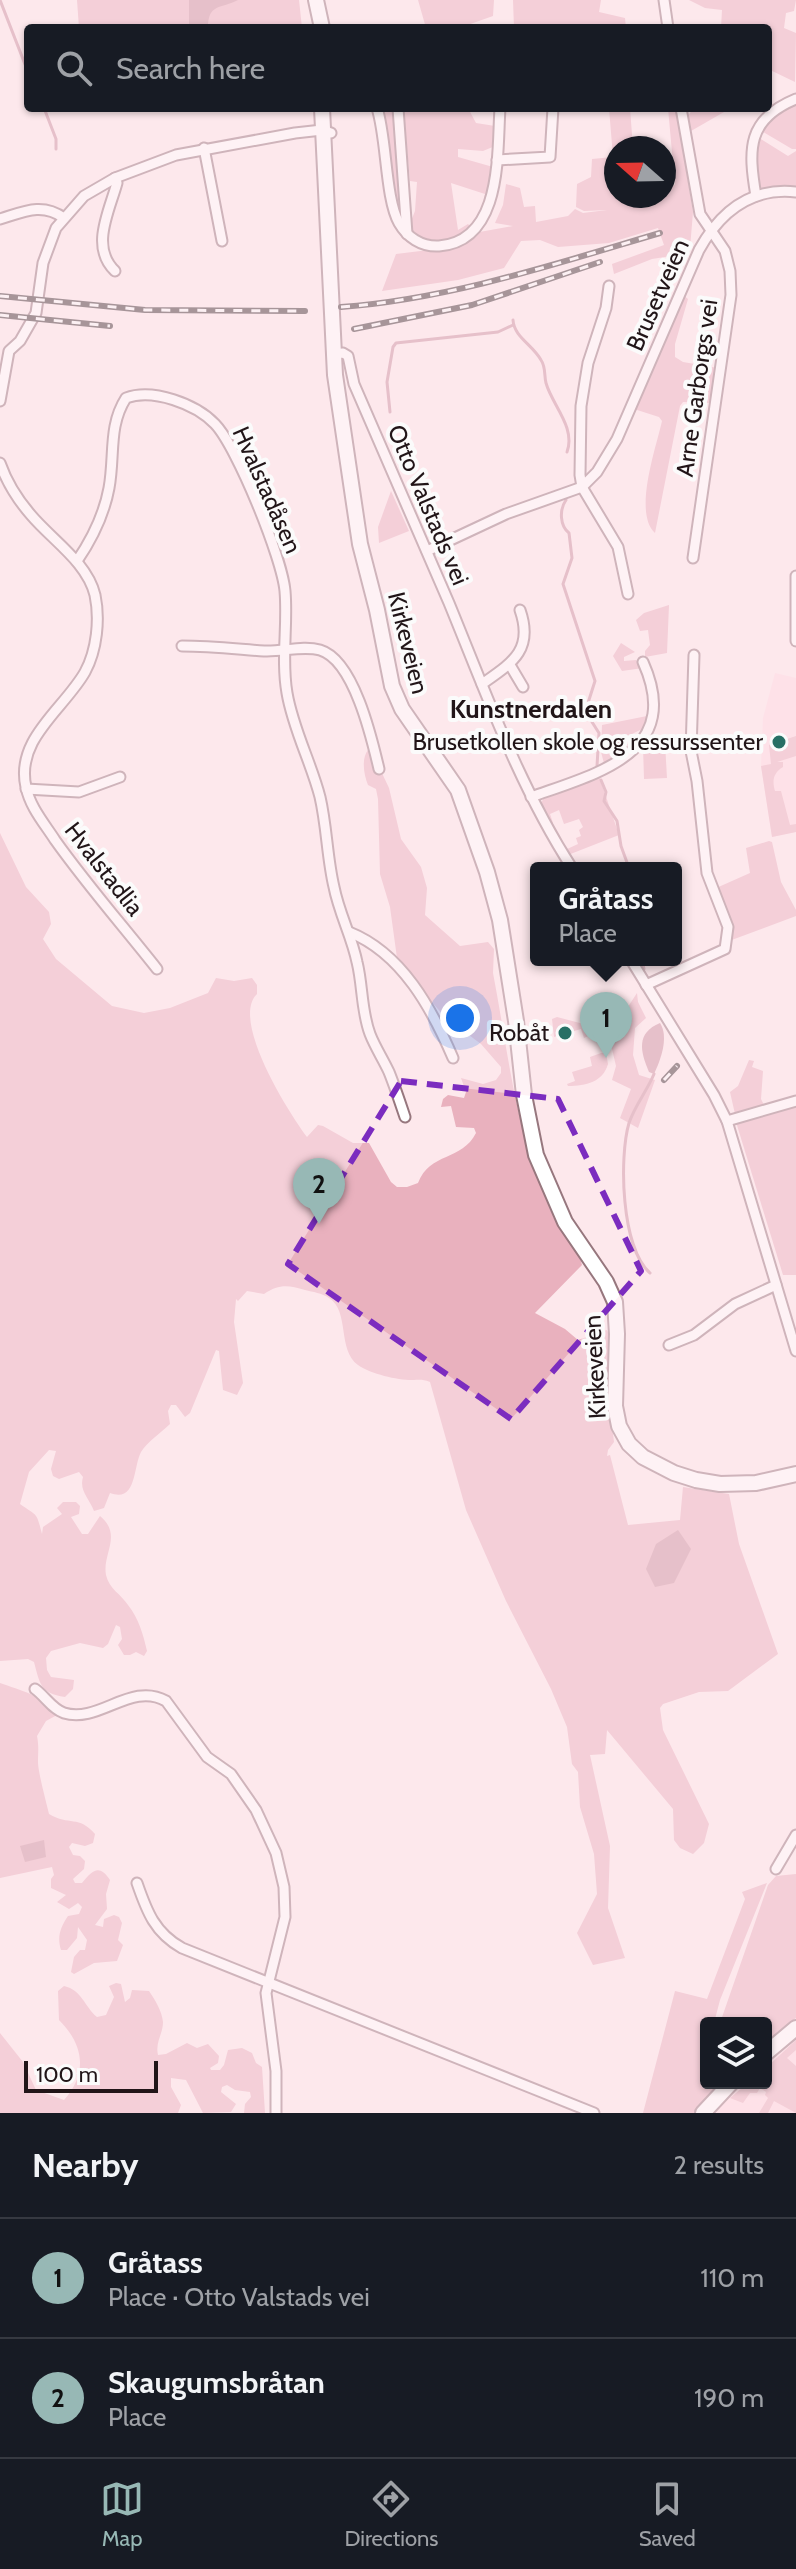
<!DOCTYPE html>
<html lang="en">
<head>
<meta charset="utf-8">
<style>
	body { margin:0; font-family:Cabin,sans-serif; background:#242831; color:#f1f3f6 }
	.controls { position:absolute; right:24px; bottom:24px; display:grid; overflow:hidden; border-radius:8px; box-shadow:0 2px 6px #0004 }
	.controls button { width:72px; height:72px; display:grid; place-items:center; padding:0; border:0; border-bottom:2px solid #363941; background:#171b24; color:#f1f3f6; font:40px sans-serif }
	.compass { position:absolute; left:604px; top:136px; width:72px; height:72px; border-radius:50%; background:#171b24; box-shadow:0 2px 6px #0004; rotate:290deg }
	.scale { position:absolute; left:24px; bottom:20px; width:134px; box-sizing:border-box; padding-left:8px; border:4px solid #211518; border-top:0; font-size:22px; line-height:28px; white-space:nowrap; color:#211518; -webkit-text-stroke:6px #fbfbfb; paint-order:stroke }
	.you { position:absolute; left:460px; top:1018px; width:28px; height:28px; margin:-20px; border:6px solid #fff; border-radius:50%; background:#1a73e8; box-shadow:0 0 0 12px #1a73e833 }
	.badge { display:grid; place-items:center; width:52px; height:52px; border-radius:50%; background:#97b8b5; color:#111; font-size:26px; font-weight:700 }
	.pin { position:absolute; translate:-50% -66px; filter:drop-shadow(0 2px 4px #0008) }
	.pin::after { content:''; position:absolute; top:42px; width:28px; height:24px; background:inherit; clip-path:polygon(0 0,100% 0,50% 100%) }
	.popup { position:absolute; left:530px; top:862px; width:152px; height:104px; box-sizing:border-box; display:grid; place-content:center; border-radius:8px; background:#171b24; filter:drop-shadow(0 2px 6px #0005); font-size:26px; white-space:nowrap; color:#9ea1a6 }
	.popup b { font-size:30px; color:#f1f3f6 }
	.popup::after { content:''; position:absolute; left:50%; top:100%; margin-left:-16px; border:16px solid transparent; border-top-color:#171b24 }
	.list { margin:0; padding:0; list-style:none }
	h2 { display:flex; justify-content:space-between; align-items:center; height:104px; margin:0; padding:0 32px; font-size:34px }
	h2 small { font-size:26px; font-weight:400; color:#9ea1a6 }
	.list li { display:grid; grid-template-columns:52px 1fr auto; gap:24px; align-items:center; box-sizing:border-box; height:120px; padding:0 32px; border-top:2px solid #363941 }
	.list b { display:block; font-size:30px; white-space:nowrap }
	.list p { margin:0; font-size:26px; white-space:nowrap; color:#9ea1a6 }
	.list em { font-size:26px; font-style:normal; color:#9ea1a6 }
	.icon { flex:none; width:44px; height:44px; fill:none; stroke:currentColor; stroke-width:2; stroke-linecap:round; stroke-linejoin:round }
	.map { position:relative; flex:none; width:796px; height:2113px; overflow:hidden }
	.search { position:absolute; background:#171b24; box-shadow:0 2px 6px #0004; left:24px; right:24px; top:24px; height:88px; display:flex; align-items:center; gap:20px; box-sizing:border-box; padding:0 28px; border-radius:8px; color:#9ea1a6; font-size:30px }
	.sheet { height:344px; background:#171b24 }
	nav { display:flex; justify-content:space-around; align-items:center; box-sizing:border-box; height:112px; border-top:2px solid #363941; background:#171b24; font-size:22px; color:#9ea1a6 }
	nav a { display:grid; justify-items:center; gap:4px }
	nav .on { color:#97b8b5 }
	.map>svg:first-child { display:block }
	.built { fill:#fedae2 }
	.green { fill:#e9b1be }
	.water { fill:#ca919f }
	.lines { fill:none; stroke-linecap:round; stroke-linejoin:round }
	.stream { stroke:#ca919f; stroke-width:3 }
	.street-casing { stroke:#97777e; stroke-width:13 }
	.secondary-casing { stroke:#97777e; stroke-width:18 }
	.street { stroke:#fff; stroke-width:9 }
	.secondary { stroke:#fff; stroke-width:14 }
	.rail-casing { stroke:#3e3134; stroke-width:6 }
	.rail { stroke:#fbfbfb; stroke-width:3; stroke-dasharray:9; stroke-linecap:butt }
	.marked { fill:none; stroke:#7b2cbf; stroke-width:6; stroke-dasharray:16 10; stroke-linejoin:round }
	.poi-dot { fill:#286f65; stroke:#fbfbfb; stroke-width:3 }
	.labels { text-anchor:middle; stroke-width:8; stroke-linejoin:round; paint-order:stroke }
	.street-label { font-size:24px; fill:#211518; stroke:#fbfbfb }
	.poi-label { font-size:24px; fill:#211518; stroke:#fbfbfb; text-anchor:end }
	.neighbourhood-label { font-size:26px; font-weight:bold; fill:#211518; stroke:#fbfbfb }
</style>
</head>
<body>
<div class="map">
<svg width="796" height="2113" viewBox="0 0 796 2113">
	<rect width="100%" height="100%" fill="#fde8ec"/>
	<g class="built">
		<path d="M775,673L796,678V832L772,837L761,766L763,718Z"/>
		<path d="M796,2036V2113H711L719,2099L739,2083H766V2061Z"/>
	</g>
	<g class="green">
		<path d="M77,0H299L302,28H79Z"/>
		<path d="M418,0H494L493,16L459,28H426Z"/>
		<path d="M513,0H601L599,12L625,18L626,28H514Z"/>
		<path d="M689,0H796L794,11L786,13L784,28L796,33L795,82L768,69V28H721L722,10L705,8Z"/>
		<path d="M796,102V149H792L758,129L765,121Z"/>
		<path d="M388,108H395L403,220L398,212L382,115Z"/>
		<path d="M403,108H468L476,123L495,126V146L483,151L458,149V157L493,167L489,199L481,212L485,194L451,183L458,230L468,224L470,226C453,247 433,245 411,234L408,221H411L415,211L417,182L410,181Z"/>
		<path d="M609,108H630L633,148H616V196H664V187L675,185L668,108H676L693,212L690,248L671,256L652,259L614,274L612,264L664,245L658,228L609,243L558,247L540,240L521,241L504,268L458,280L382,291L396,254L437,249L474,233L513,226L495,223L503,205L506,184L520,188L524,207L535,206L536,222L568,216L575,209L583,213L607,210L584,211L576,207L577,184L591,177L592,159L613,157Z"/>
		<path d="M694,108H731L691,131L686,118Z"/>
		<path d="M756,136L788,156L796,151V189L758,188Z"/>
		<path d="M683,295L688,299L675,344V357L683,362L718,368L713,403L683,402L680,406L655,533C633,513 656,448 662,421L659,417L634,409Z"/>
		<path d="M391,491L409,531L379,543L378,527Z"/>
		<path d="M669,605L667,653L645,657V651L650,645L648,630L640,631L636,620L644,613Z"/>
		<path d="M621,643L635,652L624,657V661L636,660L643,668L622,671L613,656Z"/>
		<path d="M652,715L642,735L640,730L620,740L632,746L605,767L601,752L602,725Z"/>
		<path d="M796,736V756L777,762H783V767C773,773 772,781 775,791H781L790,825L796,824V832L772,837L761,766L771,764L769,745Z"/>
		<path d="M665,743L667,778L644,779L643,747L649,744Z"/>
		<path d="M368,750L372,752L389,788L401,839L421,867L427,888L425,915L460,946L488,942L494,949L493,973C505,1035 512,1100 532,1160C538,1180 546,1200 554,1218C562,1234 579,1248 582,1265L535,1313L565,1329L578,1340L607,1330C617,1348 608,1370 608,1389C609,1407 612,1424 614,1442L608,1450L607,1456L610,1455L628,1525L680,1520L683,1487L729,1494L739,1544L778,1654L728,1691L699,1692L663,1704L660,1708L663,1730L709,1824L704,1843L693,1854L680,1848L674,1840L673,1809L607,1730L605,1754L590,1755L610,1846L608,1908L625,1958L593,1965L577,1933L597,1894L594,1854L580,1807L578,1772L572,1764L567,1727L551,1689L506,1601L466,1510L430,1382C422,1379 420,1380 412,1380C397,1380 371,1374 358,1365C337,1350 350,1311 329,1298C322,1293 313,1292 305,1290C288,1285 279,1284 264,1294L247,1291L238,1301L236,1299L234,1322L243,1383L237,1395L223,1390L219,1351L216,1350L190,1413L185,1417L176,1405H171L168,1411L170,1424C162,1432 147,1442 141,1452C133,1467 137,1503 110,1493L104,1508L94,1511C89,1498 79,1491 83,1477L79,1472L59,1479L53,1476L51,1469L56,1451L49,1450L29,1472L20,1504C38,1517 36,1511 42,1534L43,1527L62,1514L57,1508L63,1502H76L80,1506L79,1514L71,1517L82,1534H88L100,1516C123,1535 102,1554 106,1575C109,1589 121,1594 128,1605C139,1619 143,1634 147,1651L144,1656L136,1652L130,1655H124L118,1645L122,1639L120,1627L116,1625L108,1644L103,1648L80,1643L51,1651L46,1658L47,1670L51,1677L74,1680L73,1689L65,1697C40,1693 40,1684 34,1662L28,1659L0,1661V833L26,887L49,912L51,924L43,939L56,959L112,1006L144,1013L170,1008L208,993L216,978L234,981L252,978L257,985V994C230,1020 289,1113 307,1137L318,1125L323,1126L353,1143H369L391,1182L397,1187H407L418,1183C430,1152 462,1161 476,1133L474,1128L456,1127L451,1106L441,1107L443,1099L448,1095L464,1098L466,1092L461,1078L483,1084L496,1080L501,1073V1067L481,1044L446,1018L404,971L397,958L390,907L380,874L378,799L376,789L368,785C364,775 361,759 368,750Z"/>
		<path d="M599,776L619,835L568,855L565,850L578,844L576,838L581,836L579,830L583,827L579,819L564,824L559,810L550,814L553,823L550,824L540,806L544,797Z"/>
		<path d="M769,841L772,842L781,882L796,910V916L729,941L714,889L750,873L746,848Z"/>
		<path d="M637,993L638,1002L646,1018L635,1028L633,1055L639,1075L655,1080L638,1128L620,1118L631,1089L612,1080L616,1066L609,1036Z"/>
		<path d="M557,1017L595,1027L597,1032L584,1038L581,1029L554,1037L552,1019Z"/>
		<path d="M601,1053H606L608,1064C603,1082 586,1086 568,1086L567,1084L575,1081L572,1072L592,1066L590,1057Z"/>
		<path d="M749,1060L754,1061L752,1067L763,1071L761,1099L765,1107L735,1114L730,1092L738,1086Z"/>
		<path d="M796,1104V1275H783L736,1122Z"/>
		<path d="M0,1683C19,1690 46,1696 57,1715L46,1721L37,1736C39,1746 38,1752 38,1762C38,1772 46,1801 49,1814C69,1826 79,1815 95,1834L93,1843L85,1846L72,1843L69,1847L73,1855L80,1856L85,1861L84,1869L73,1879L75,1883H82C93,1870 99,1864 110,1880L106,1894L107,1909L95,1925L103,1927L104,1919L114,1915L119,1917L122,1923L118,1940L123,1945L117,1961L94,1963L74,1974L71,1972L74,1957L80,1950H85L87,1940L78,1927L77,1938L67,1950H61C57,1937 60,1928 68,1916L79,1914L82,1907L78,1903L69,1909L57,1902L66,1895L51,1888V1879L54,1875L52,1867L0,1878Z"/>
		<path d="M796,1874V2018L766,2043V2023H720L768,1885L776,1876Z"/>
		<path d="M767,1883L720,2000L714,2023H706C706,2044 704,2063 706,2083L718,2090L697,2113H643L675,1991L707,1999L745,1899L742,1892Z"/>
		<path d="M116,1983L121,1984L125,2002L130,1998L132,1990L149,1991C155,2000 162,2011 163,2022C163,2034 155,2042 158,2055L166,2054L187,2043L197,2048L208,2044L219,2056L218,2063L210,2068L211,2070H220L224,2065L228,2050L242,2048L252,2053L256,2063L262,2067L265,2113H244L245,2104L251,2097L250,2092L235,2090L227,2085L222,2087L221,2092L236,2104L231,2112L203,2113L186,2080L171,2078V2087L181,2105L178,2113H0V2033L23,2062L36,2090L64,2100C88,2073 84,2045 59,2020L58,1991L64,1986C82,1990 84,2006 97,2017L106,2015L114,1997L109,1986Z"/>
		<path d="M796,2040V2050L787,2058L796,2066V2113L774,2101L768,2113H759L768,2098L765,2095L766,2092L760,2088L757,2093H750L743,2103L730,2098L748,2083H766V2068Z"/>
	</g>
	<g class="water">
		<path d="M189,0H238C221,9 208,3 208,28H189Z"/>
		<path d="M660,1023C669,1037 661,1059 654,1074L649,1072C640,1051 636,1033 660,1023Z"/>
		<path d="M678,1530L691,1549L674,1583L655,1587L646,1569L656,1544Z"/>
		<path d="M44,1840L46,1857L25,1862L20,1846Z"/>
	</g>
	<g class="lines">
		<g class="stream">
			<path d="M0,0L28,72"/>
			<path d="M44,108L56,139V149"/>
			<path d="M513,320C514,337 533,345 541,360C546,367 544,376 546,383C552,405 576,427 567,452"/>
			<path d="M390,412L387,382L393,347L396,343L498,332L513,325"/>
			<path d="M566,500C559,510 560,526 569,533L572,558L563,584L595,681L588,703L592,722L599,733L597,766"/>
			<path d="M601,780L606,792L604,801L617,821L621,846L629,868"/>
			<path d="M642,960L644,969"/>
			<path d="M650,1273C621,1248 619,1157 629,1123C635,1105 647,1091 654,1074"/>
		</g>
		<defs>
			<g id="street">
				<path d="M664,0L668,28"/>
				<path d="M377,108C387,139 385,198 399,223C407,237 421,247 439,246C503,241 497,153 500,108"/>
				<path d="M398,108L407,234"/>
				<path d="M681,108L700,214L725,251L730,271L731,295L693,558"/>
				<path d="M204,148L222,241"/>
				<path d="M497,160L550,157L553,108"/>
				<path d="M115,178L117,183C109,212 90,247 115,271"/>
				<path d="M756,196C748,149 747,119 796,99"/>
				<path d="M0,219C23,212 42,202 64,218"/>
				<path d="M609,286L606,308L588,363L581,406L580,475L582,487L618,547L628,594"/>
				<path d="M333,354L343,353L348,356L354,384C386,457 418,530 449,603C486,693 519,786 572,868"/>
				<path d="M0,401L9,351L20,341L36,313L43,263L56,228L84,196L115,178L176,155L295,133L322,130L331,133"/>
				<path d="M0,463C7,483 17,499 31,515C52,540 87,562 95,595C100,619 97,650 85,672C64,709 15,739 26,787C30,807 44,823 55,840C87,885 123,926 157,969"/>
				<path d="M427,551L506,514L582,487L597,472L617,439L699,250C720,212 751,187 796,192"/>
				<path d="M77,561C92,539 104,515 109,488C115,456 108,426 126,398C153,388 196,404 215,424C237,447 282,558 285,591C288,625 281,659 287,693C293,729 311,762 320,797C327,827 327,858 334,887C339,913 352,937 357,962C363,986 361,1010 370,1034C375,1047 383,1059 389,1072C395,1087 400,1102 405,1117"/>
				<path d="M796,576V641"/>
				<path d="M182,646C210,646 236,649 264,651C282,652 303,645 320,650C354,660 372,739 379,769"/>
				<path d="M510,665L523,687"/>
				<path d="M482,684C512,663 534,650 520,610"/>
				<path d="M26,789L79,792L120,777"/>
				<path d="M531,797C598,773 684,753 643,662"/>
				<path d="M349,932C402,953 432,1009 453,1058"/>
				<path d="M631,960L714,1095L727,1121L796,1351"/>
				<path d="M646,985L725,949L728,927L707,873L697,781L691,751L694,655"/>
				<path d="M727,1121L796,1101"/>
				<path d="M669,1345L694,1335L735,1304L776,1285"/>
				<path d="M35,1689C45,1696 52,1709 64,1713C99,1724 131,1681 166,1701L207,1757L231,1774L256,1810L276,1853L284,1887L285,1917L266,1993L276,2071V2113"/>
				<path d="M776,1869L796,1835"/>
				<path d="M137,1883C147,1912 155,1933 182,1948L594,2113"/>
			</g>
			<g id="secondary">
				<path d="M316,0L322,28"/>
				<path d="M322,108L335,375L360,544L377,610L392,686L402,709L458,790L487,872L500,920L516,1021L524,1095L536,1155L565,1222L606,1282L615,1302L617,1334L615,1406L619,1426L629,1444L643,1457L674,1473L696,1480L720,1484L756,1483L796,1474"/>
				<path d="M766,2053L796,2028"/>
				<path d="M703,2113L731,2083"/>
			</g>
		</defs>
		<use href="#street" class="street-casing"/>
		<use href="#secondary" class="secondary-casing"/>
		<use href="#street" class="street"/>
		<use href="#secondary" class="secondary"/>
		<defs>
			<g id="rail">
				<path d="M0,296L145,310L305,311"/>
				<path d="M341,307C450,299 555,264 660,233"/>
				<path d="M0,315L110,326"/>
				<path d="M354,329L472,305L600,262"/>
				<path d="M664,1080L677,1066"/>
			</g>
		</defs>
		<use href="#rail" class="rail-casing"/>
		<use href="#rail" class="rail"/>
	</g>
	<path d="M0 0H796V2113H0ZM401,1081L558,1099L641,1271L511,1419L288,1264Z" fill="#fde8ec" fill-opacity=".55" fill-rule="evenodd"/>
	<path class="marked" d="M401,1081L558,1099L641,1271L511,1419L288,1264Z"/>
	<g class="poi-dot">
		<circle cx="779" cy="742" r="8"/>
		<circle cx="565" cy="1033" r="8"/>
	</g>
	<g class="labels">
		<g class="street-label">
			<text transform="translate(658 295) rotate(-66)" y="8">Brusetveien</text>
			<text transform="translate(697 388) rotate(-82)" y="8">Arne Garborgs vei</text>
			<text transform="translate(267 490) rotate(66)" y="8">Hvalstadåsen</text>
			<text transform="translate(428 505) rotate(67)" y="8">Otto Valstads vei</text>
			<text transform="translate(408 643) rotate(76)" y="8">Kirkeveien</text>
			<text transform="translate(104 869) rotate(52)" y="8">Hvalstadlia</text>
			<text transform="translate(595 1367) rotate(-93)" y="8">Kirkeveien</text>
		</g>
		<g class="poi-label">
			<text x="763" y="750">Brusetkollen skole og ressurssenter</text>
			<text x="549" y="1041">Robåt</text>
		</g>
		<g class="neighbourhood-label">
			<text x="531" y="718">Kunstnerdalen</text>
		</g>
	</g>
</svg>
<div class="controls">
<button><svg class="icon" aria-label="layers" viewBox="0 0 24 24"><path d="M12 4l9 5-9 5-9-5zM3 14l9 5 9-5"/></svg></button>
</div>
<svg class="compass" viewBox="-18 -18 36 36"><path d="M0-13l5 13h-10z" fill="#e53935"/><path d="M0 13l5-13h-10z" fill="#9ea1a6"/></svg>
<div class="scale">100 m</div>
<div class="you"></div>
<div class="pin badge" style="left:606px;top:1058px">1</div>
<div class="popup"><b>Gråtass</b>Place</div>
<div class="pin badge" style="left:319px;top:1224px">2</div>
<div class="search"><svg class="icon" aria-label="search" viewBox="0 0 24 24"><circle cx="10" cy="10" r="6"/><path d="M15 15l6 6"/></svg>Search here</div>
</div>
<section class="sheet">
<h2>Nearby<small>2 results</small></h2>
<ul class="list">
<li><span class="badge">1</span><div><b>Gråtass</b><p>Place · Otto Valstads vei</p></div><em>110 m</em></li>
<li><span class="badge">2</span><div><b>Skaugumsbråtan</b><p>Place</p></div><em>190 m</em></li>
</ul>
</section>
<nav>
<a class="on"><svg class="icon" aria-label="map" viewBox="0 0 24 24"><path d="M3 6l6-2 6 2 6-2v14l-6 2-6-2-6 2zM9 4v14M15 6v14"/></svg>Map</a>
<a><svg class="icon" aria-label="directions" viewBox="0 0 24 24"><path d="M12 3l9 9-9 9-9-9zM9 14v-3h6M13 9l2 2-2 2"/></svg>Directions</a>
<a><svg class="icon" aria-label="saved" viewBox="0 0 24 24"><path d="M7 4h10v16l-5-4-5 4z"/></svg>Saved</a>
</nav>
</body>
</html>
